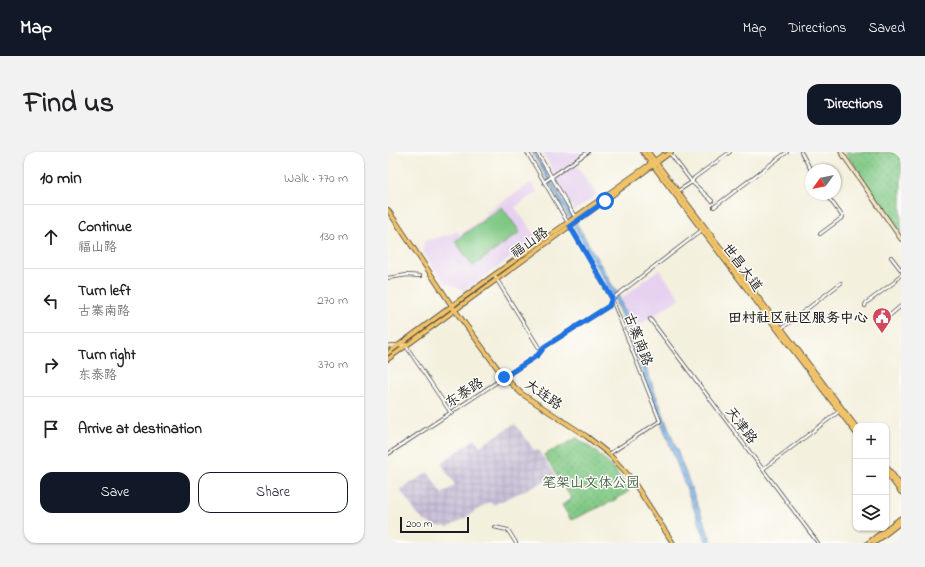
<!DOCTYPE html>
<html lang="en">
<head>
<meta charset="utf-8">
<style>
	body { margin:0; font-family:"Indie Flower","LXGW WenKai TC",sans-serif; background:#f2f2f2; color:#202124 }
	.controls { position:absolute; right:12px; bottom:12px; display:grid; overflow:hidden; border-radius:8px; box-shadow:0 1px 3px #0004 }
	.controls button { width:36px; height:36px; display:grid; place-items:center; padding:0; border:0; border-bottom:1px solid #e0e0e0; background:#fff; color:#202124; font:20px sans-serif }
	.compass { position:absolute; left:417px; top:12px; width:36px; height:36px; border-radius:50%; background:#fff; box-shadow:0 1px 3px #0004; rotate:237deg }
	.scale { position:absolute; left:12px; bottom:10px; width:69px; box-sizing:border-box; padding-left:4px; border:2px solid #1c1c1c; border-top:0; font-size:11px; line-height:14px; white-space:nowrap; color:#1c1c1c; -webkit-text-stroke:3px #fdfcf7; paint-order:stroke }
	.stop { position:absolute; width:12px; height:12px; margin:-9px; border:3px solid #1a73e8; border-radius:50%; background:#fff }
	.stop.end { background:#1a73e8; border-color:#fff; box-shadow:0 1px 4px #0008 }
	.list { margin:0; padding:0; list-style:none }
	h2 { display:flex; justify-content:space-between; align-items:center; height:52px; margin:0; padding:0 16px; font-size:17px }
	h2 small { font-size:13px; font-weight:400; color:#757577 }
	.list li { display:grid; grid-template-columns:26px 1fr auto; gap:12px; align-items:center; box-sizing:border-box; height:64px; padding:0 16px; border-top:1px solid #e0e0e0 }
	.list b { display:block; font-size:15px; white-space:nowrap }
	.list p { margin:0; font-size:13px; white-space:nowrap; color:#757577 }
	.list em { font-size:13px; font-style:normal; color:#757577 }
	.actions { display:flex; gap:8px; padding:12px 16px }
	.actions a { flex:1; padding:9px 0; border:1px solid #111827; border-radius:12px; text-align:center; font-size:14px; color:#111827 }
	.actions .main { background:#111827; color:#fff }
	.icon { flex:none; width:22px; height:22px; fill:none; stroke:currentColor; stroke-width:2; stroke-linecap:round; stroke-linejoin:round }
	.map { position:relative; flex:none; width:513px; height:391px; overflow:hidden; border-radius:12px }
	header { display:flex; align-items:center; gap:24px; box-sizing:border-box; height:56px; padding:0 20px; background:#111827; color:#fff }
	header strong { font-size:19px }
	nav { display:flex; gap:22px; margin-inline-start:auto; font-size:14px }
	.intro { display:flex; align-items:center; justify-content:space-between; box-sizing:border-box; height:96px; padding:0 24px }
	h1 { margin:0; font-size:28px }
	.button { padding:10px 18px; border-radius:12px; background:#111827; color:#fff; font-size:14px; font-weight:700 }
	main { display:flex; gap:24px; padding:0 24px }
	aside { flex:1; background:#fff; border-radius:12px; box-shadow:0 1px 3px #0004 }
	.map>svg:first-child { display:block }
	.built { fill:#e6d2f0 }
	.industrial { fill:url(#industrial-grid) }
	.park { fill:url(#park-dots); stroke:#4e7250 }
	.pitch { fill:#80c985; stroke:#4e7250 }
	.water { fill:url(#water-waves); stroke:#4f6a86 }
	.lines { fill:none; stroke-linecap:round; stroke-linejoin:round }
	.minor-casing { stroke:#3c3c39; stroke-width:4 }
	.secondary-casing { stroke:#3c3c39; stroke-width:5 }
	.primary-casing { stroke:#3c3c39; stroke-width:5.5 }
	.minor { stroke:#fff; stroke-width:2.5 }
	.secondary { stroke:#f9e7c3; stroke-width:3.5 }
	.primary { stroke:#f1c369; stroke-width:4 }
	.route { stroke:#1a73e8; stroke-width:5 }
	.labels { text-anchor:middle; stroke-width:3; stroke-linejoin:round; paint-order:stroke }
	.street-label { font-size:14px; fill:#1c1c1c; stroke:#fdfcf7 }
	.poi-label { font-size:14px; font-weight:bold; fill:#1c1c1c; stroke:#fdfcf7; text-anchor:end }
	.park-label { font-size:14px; fill:#446146; stroke:#fdfcf7 }
</style>
</head>
<body>
<header>
<strong>Map</strong>
<nav><a>Map</a><a>Directions</a><a>Saved</a></nav>
</header>
<div class="intro"><h1>Find us</h1><a class="button">Directions</a></div>
<main>
<aside>
<h2>10 min<small>Walk · 770 m</small></h2>
<ul class="list">
<li><svg class="icon" aria-label="ahead" viewBox="0 0 24 24"><path d="M12 20V5M6 11l6-6 6 6"/></svg><div><b>Continue</b><p>福山路</p></div><em>130 m</em></li>
<li><svg class="icon" aria-label="left" viewBox="0 0 24 24"><path d="M17 20v-9H6M10 6l-5 5 5 5"/></svg><div><b>Turn left</b><p>古寨南路</p></div><em>270 m</em></li>
<li><svg class="icon" aria-label="right" viewBox="0 0 24 24"><path d="M7 20v-9h11M14 6l5 5-5 5"/></svg><div><b>Turn right</b><p>东泰路</p></div><em>370 m</em></li>
<li><svg class="icon" aria-label="arrive" viewBox="0 0 24 24"><path d="M6 21V4h12l-3 4 3 4H6"/></svg><div><b>Arrive at destination</b></div></li>
</ul>
<div class="actions"><a class="main">Save</a><a>Share</a></div>
</aside>
<div class="map">
<svg width="513" height="391" viewBox="0 0 513 391">
	<defs>
		<pattern id="industrial-grid" width="8" height="8" patternUnits="userSpaceOnUse"><rect width="8" height="8" fill="#c8bfd8"/><path d="M0 4h8M4 0v8" fill="none" stroke="#aba4b9"/></pattern>
		<pattern id="park-dots" width="8" height="8" patternUnits="userSpaceOnUse"><rect width="8" height="8" fill="#80c985"/><path d="M2 2h.1M6 6h.1" fill="none" stroke="#6eac72" stroke-width="1.8" stroke-linecap="round"/></pattern>
		<pattern id="water-waves" width="16" height="10" patternUnits="userSpaceOnUse"><rect width="16" height="10" fill="#82b7f0"/><path d="M0 5q4-4 8 0t8 0" fill="none" stroke="#6a94c2"/></pattern>
	</defs>
	<rect width="100%" height="100%" fill="#fdfcf7"/>
	<filter id="ink" filterUnits="userSpaceOnUse"><feTurbulence type="fractalNoise" baseFrequency=".025" numOctaves="2"/><feDisplacementMap in="SourceGraphic" scale="8" xChannelSelector="R" yChannelSelector="G"/><feConvolveMatrix kernelMatrix="1 2 1 2 8 2 1 2 1" color-interpolation-filters="sRGB"/></filter>
	<filter id="wash" filterUnits="userSpaceOnUse"><feTurbulence type="fractalNoise" baseFrequency=".012" numOctaves="4" result="noise"/><feDisplacementMap in="SourceGraphic" scale="16" xChannelSelector="R" yChannelSelector="G"/><feGaussianBlur stdDeviation="0.9" result="paint"/><feColorMatrix in="noise" values="0 0 0 0 0 0 0 0 0 0 0 0 0 0 0 0 0 1.4 0 .05"/><feComposite in="paint" operator="in"/></filter>
	<g filter="url(#wash)">
		<rect width="100%" height="100%" fill="#f4f0de"/>
		<g class="built">
			<path d="M155,0H197L185,8L209,43L186,59Z"/>
			<path d="M143,31L149,40L127,55L149,86L77,139L56,130L35,100L36,89L64,82L69,79L72,82L100,63L98,60Z"/>
			<path d="M271,117L292,146L247,176L240,166L233,147Z"/>
		</g>
		<path class="industrial" d="M127,272L147,299L150,298L168,324L105,353L101,350L72,369L61,375L47,374L35,368L29,362L12,338L40,320L54,342L67,333L53,311L87,287L92,294Z"/>
		<g class="park">
			<path d="M457,0H513V81Z"/>
			<path d="M189,286L210,301L227,318L241,339L225,349L183,368L174,353L184,347L156,303Z"/>
		</g>
		<path class="pitch" d="M114,55L132,80L85,114L67,89Z"/>
		<path class="water" d="M144,0H146L182,60L231,145L324,391H319L227,148Z"/>
	</g>
	<g filter="url(#ink)">
		<g class="lines">
			<defs>
				<g id="minor">
					<path d="M139,0L224,147L272,269L221,302"/>
					<path d="M149,0L187,65"/>
					<path d="M281,0L304,30L324,49"/>
					<path d="M413,0L423,18"/>
					<path d="M156,30L200,0"/>
					<path d="M290,39L304,30L306,26L342,0"/>
					<path d="M326,55L399,0"/>
					<path d="M432,82L455,65L438,42"/>
					<path d="M503,105L513,118"/>
					<path d="M106,123L153,199"/>
					<path d="M0,126L19,123L32,124"/>
					<path d="M221,154L224,147L314,78"/>
					<path d="M477,154L478,151L508,129V127L513,123"/>
					<path d="M262,167L430,391"/>
					<path d="M496,168L513,154"/>
					<path d="M394,176L453,131"/>
					<path d="M18,194L63,261"/>
					<path d="M0,302L150,203L156,195L221,154"/>
					<path d="M375,317L453,258"/>
					<path d="M106,375L120,378L128,391"/>
				</g>
				<g id="secondary">
					<path d="M453,0L513,87"/>
					<path d="M0,194L18,193"/>
				</g>
				<g id="primary">
					<path d="M255,0L468,281"/>
					<path d="M260,0L468,275"/>
					<path d="M0,58L66,157L116,225L134,242L198,284L221,302L243,326L285,391"/>
					<path d="M0,201L106,123L275,3"/>
					<path d="M0,207L283,0"/>
					<path d="M498,314L513,334"/>
					<path d="M498,320L513,340"/>
					<path d="M480,391L513,366"/>
					<path d="M486,391L513,370"/>
				</g>
			</defs>
			<use href="#minor" class="minor-casing"/>
			<use href="#secondary" class="secondary-casing"/>
			<use href="#primary" class="primary-casing"/>
			<use href="#minor" class="minor"/>
			<use href="#secondary" class="secondary"/>
			<use href="#primary" class="primary"/>
		</g>
	</g>
	<g class="lines" filter="url(#ink)">
		<path class="route" d="M116,225L150,203L156,195L221,154L224,146L182,74L217,49"/>
	</g>
	<defs>
		<symbol id="civic-pin" viewBox="-11 -11 22 30"><path d="M0 17L-7.5 6A9.5 9.5 0 1 1 7.5 6Z" fill="#d1495b" stroke="#fdfcf7"/><path d="M-.6-6.5H3V-4.5H.6V-3L4-1V1h2V6H-6V1h2V-1L-.6-3ZM-1.2 2.5V6h2.4V2.5Z" fill="#fff"/></symbol>
	</defs>
	<g fill-rule="evenodd">
		<use href="#civic-pin" x="483" y="154" width="22" height="30"/>
	</g>
	<g class="labels">
		<g class="street-label">
			<text transform="translate(141 90) rotate(-35)" y="5">福山路</text>
			<text transform="translate(355 115) rotate(53)" y="5">世昌大道</text>
			<text transform="translate(251 187) rotate(69)" y="5">古寨南路</text>
			<text transform="translate(76 240) rotate(-33)" y="5">东泰路</text>
			<text transform="translate(156 242) rotate(35)" y="5">大连路</text>
			<text transform="translate(354 273) rotate(53)" y="5">天津路</text>
		</g>
		<g class="poi-label">
			<text x="480" y="170">田村社区社区服务中心</text>
		</g>
		<g class="park-label">
			<text x="203" y="335">笔架山文体公园</text>
		</g>
	</g>
</svg>
<div class="controls">
<button>+</button>
<button>−</button>
<button><svg class="icon" aria-label="layers" viewBox="0 0 24 24"><path d="M12 4l9 5-9 5-9-5zM3 14l9 5 9-5"/></svg></button>
</div>
<svg class="compass" viewBox="-18 -18 36 36"><path d="M0-13l5 13h-10z" fill="#e53935"/><path d="M0 13l5-13h-10z" fill="#757577"/></svg>
<div class="scale">200 m</div>
<div class="stop" style="left:217px;top:49px"></div>
<div class="stop end" style="left:116px;top:225px"></div>
</div>
</main>
</body>
</html>
